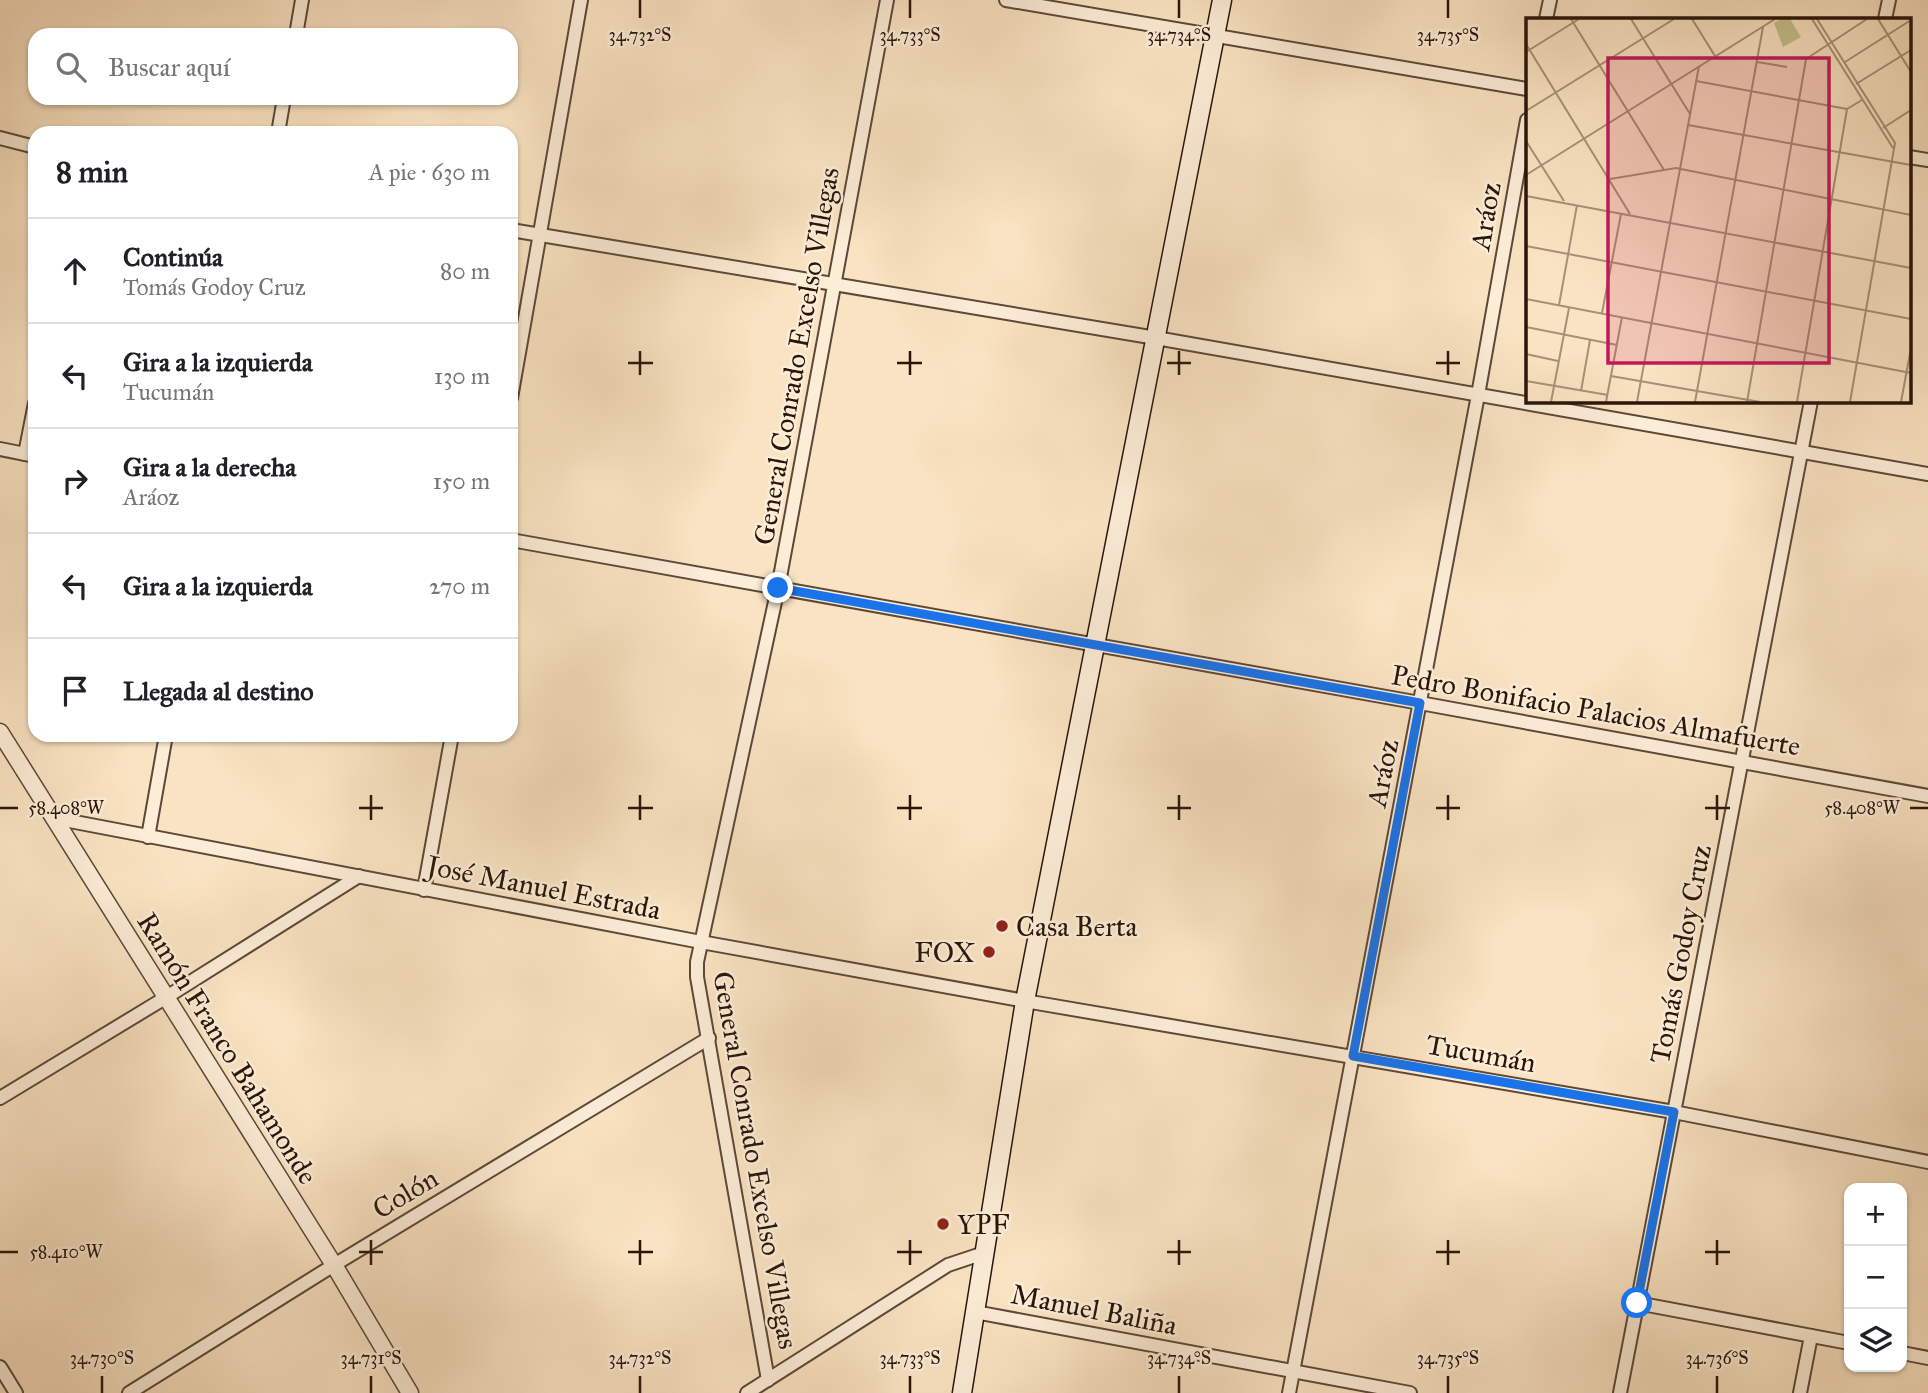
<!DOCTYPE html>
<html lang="es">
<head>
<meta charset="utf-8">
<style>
	body { margin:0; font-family:"IM FELL Great Primer",serif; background:#f6f6f6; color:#202124 }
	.controls { position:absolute; right:21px; bottom:21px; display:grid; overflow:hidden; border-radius:14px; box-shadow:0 2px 5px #0004 }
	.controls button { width:63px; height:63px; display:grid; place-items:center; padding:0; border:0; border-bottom:2px solid #e0e0e0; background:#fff; color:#202124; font:35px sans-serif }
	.stop { position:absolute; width:21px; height:21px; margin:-16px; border:5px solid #1a73e8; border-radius:50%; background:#fff }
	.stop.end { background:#1a73e8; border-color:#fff; box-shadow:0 2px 7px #0008 }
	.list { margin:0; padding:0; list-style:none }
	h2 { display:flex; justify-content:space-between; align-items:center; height:91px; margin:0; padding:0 28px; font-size:30px }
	h2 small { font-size:23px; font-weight:400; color:#757577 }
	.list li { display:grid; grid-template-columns:46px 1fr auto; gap:21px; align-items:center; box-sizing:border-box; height:105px; padding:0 28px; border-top:2px solid #e0e0e0 }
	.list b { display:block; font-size:26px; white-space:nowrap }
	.list p { margin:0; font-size:23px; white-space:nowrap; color:#757577 }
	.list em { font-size:23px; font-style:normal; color:#757577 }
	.icon { flex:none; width:38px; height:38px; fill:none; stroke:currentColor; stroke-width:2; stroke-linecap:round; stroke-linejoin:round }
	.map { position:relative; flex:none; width:1928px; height:1393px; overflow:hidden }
	.search { position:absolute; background:#fff; box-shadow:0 2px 5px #0004; left:28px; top:28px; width:490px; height:77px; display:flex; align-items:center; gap:18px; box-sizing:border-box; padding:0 24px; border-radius:21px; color:#757577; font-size:26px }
	.panel { position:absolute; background:#fff; box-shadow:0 2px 5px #0004; left:28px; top:126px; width:490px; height:616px; border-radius:21px }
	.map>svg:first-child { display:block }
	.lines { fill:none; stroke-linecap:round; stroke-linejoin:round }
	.minor-casing { stroke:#5d4837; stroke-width:16 }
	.tertiary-casing { stroke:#5d4837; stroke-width:19 }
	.secondary-casing { stroke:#291509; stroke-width:21 }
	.minor { stroke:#fcedd7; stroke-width:12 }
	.tertiary { stroke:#fcedd7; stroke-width:16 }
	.secondary { stroke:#fcedd7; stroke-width:18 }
	.route { stroke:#1a73e8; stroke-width:9 }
	.ticks { fill:none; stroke:#291509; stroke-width:2.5 }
	.poi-dot { fill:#8f2418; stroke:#fcedd7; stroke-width:2.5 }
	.labels { text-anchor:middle; stroke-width:5; stroke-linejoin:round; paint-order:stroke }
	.street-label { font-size:28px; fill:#291509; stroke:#fcedd7 }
	.poi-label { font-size:28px; fill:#291509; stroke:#fcedd7; text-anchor:start }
	.inset-road { fill:none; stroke:#a69178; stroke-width:2 }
	.view { fill:#c2185b; fill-opacity:0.15; stroke:#c2185b; stroke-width:3.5 }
	.inset-edge { fill:none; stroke:#291509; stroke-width:3.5 }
	.ticks-label { font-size:18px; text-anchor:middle; fill:#291509; stroke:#fcedd7; stroke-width:5; stroke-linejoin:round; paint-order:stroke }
</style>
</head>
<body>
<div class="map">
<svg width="1928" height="1393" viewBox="0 0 1928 1393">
	<rect width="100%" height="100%" fill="#fae3c2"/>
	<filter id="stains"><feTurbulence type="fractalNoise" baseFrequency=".00286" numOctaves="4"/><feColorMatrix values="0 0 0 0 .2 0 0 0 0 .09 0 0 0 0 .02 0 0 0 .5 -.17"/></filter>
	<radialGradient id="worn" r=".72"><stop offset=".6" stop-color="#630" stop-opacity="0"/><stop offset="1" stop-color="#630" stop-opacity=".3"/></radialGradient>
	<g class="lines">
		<defs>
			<g id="minor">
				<path d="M1006,0L1527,89"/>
				<path d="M1546,19L1550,0"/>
				<path d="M1885,19L1889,0"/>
				<path d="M296,35L302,0"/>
				<path d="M278,133L284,98"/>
				<path d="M0,138L35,147"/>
				<path d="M1909,157L1928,160"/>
				<path d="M511,230L1156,338L1928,474"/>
				<path d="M511,398L581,0"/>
				<path d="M0,449L35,456"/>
				<path d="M25,454L35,403"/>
				<path d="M511,540L1420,703L1928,796"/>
				<path d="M54,818L701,942L1025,1001L1674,1112L1928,1162"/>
				<path d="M148,837L166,735"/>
				<path d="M424,890L452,735"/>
				<path d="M0,1098L165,998L359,876"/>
				<path d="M1637,1303L1849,1343"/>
				<path d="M975,1312L1410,1393"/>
				<path d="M1902,1353L1928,1358"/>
				<path d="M0,1367L16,1393"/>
				<path d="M768,1380L697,977V962L778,588L887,0"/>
				<path d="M129,1393L334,1265L709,1038"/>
				<path d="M747,1393L948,1265L984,1253"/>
				<path d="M1289,1393L1478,395L1527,120"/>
				<path d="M1620,1393L1811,401"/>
				<path d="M1800,1393L1811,1336"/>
			</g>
			<path id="tertiary" d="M0,732L334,1265L410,1393"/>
			<path id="secondary" d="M962,1393L1025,1001L1222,0"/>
		</defs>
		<use href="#minor" class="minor-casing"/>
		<use href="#tertiary" class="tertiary-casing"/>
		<use href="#secondary" class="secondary-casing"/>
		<use href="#minor" class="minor"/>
		<use href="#tertiary" class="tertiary"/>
		<use href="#secondary" class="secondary"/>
	</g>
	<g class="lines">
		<path class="route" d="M778,588L1420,703L1353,1056L1674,1112L1637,1303"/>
	</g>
	<path class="ticks" d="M640,0V18M910,0V18M1179,0V18M1448,0V18M640,351V375M910,351V375M1179,351V375M1448,351V375M628,363H653M897,363H922M1167,363H1191M1436,363H1460M371,795V820M640,795V820M910,795V820M1179,795V820M1448,795V820M1717,795V820M0,808H18M359,808H383M628,808H653M897,808H922M1167,808H1191M1436,808H1460M1705,808H1730M1910,808H1928M371,1240V1265M640,1240V1265M910,1240V1265M1179,1240V1265M1448,1240V1265M1717,1240V1265M0,1252H18M359,1252H383M628,1252H653M897,1252H922M1167,1252H1191M1436,1252H1460M1705,1252H1730M102,1376V1393M371,1376V1393M640,1376V1393M910,1376V1393M1179,1376V1393M1448,1376V1393M1717,1376V1393"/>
	<g class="poi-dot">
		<circle cx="1002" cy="926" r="7"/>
		<circle cx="989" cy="952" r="7"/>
		<circle cx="943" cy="1224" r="7"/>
	</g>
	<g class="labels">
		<g class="street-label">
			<text transform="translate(1485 216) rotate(-80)" y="10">Aráoz</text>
			<text transform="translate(796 356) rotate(-80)" y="10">General Conrado Excelso Villegas</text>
			<text transform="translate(1596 710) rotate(10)" y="10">Pedro Bonifacio Palacios Almafuerte</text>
			<text transform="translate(1382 773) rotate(-79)" y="10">Aráoz</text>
			<text transform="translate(544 887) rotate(11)" y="10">José Manuel Estrada</text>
			<text transform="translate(1680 954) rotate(-79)" y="10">Tomás Godoy Cruz</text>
			<text transform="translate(228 1048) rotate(58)" y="10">Ramón Franco Bahamonde</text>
			<text transform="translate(1481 1053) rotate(10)" y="10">Tucumán</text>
			<text transform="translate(756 1160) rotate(80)" y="10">General Conrado Excelso Villegas</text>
			<text transform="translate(405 1193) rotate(-31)" y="10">Colón</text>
			<text transform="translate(1094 1309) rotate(11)" y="10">Manuel Baliña</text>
		</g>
		<g class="poi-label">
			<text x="1016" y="936">Casa Berta</text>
			<text x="975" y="962" text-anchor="end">FOX</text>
			<text x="957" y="1234">YPF</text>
		</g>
	</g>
	<g transform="translate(1526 18)">
		<rect width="385" height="385" fill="#fae3c2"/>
		<path d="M255,1H264L275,19L257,29L248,5Z" fill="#c5c18e"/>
		<path class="inset-road" d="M45,1L138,152M105,1L164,96M166,1L189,38M286,1L367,130M291,1L369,125L324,384M352,1L385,54M0,26L104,196M0,34L53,1M231,44L261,49M319,44L385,2M170,63L321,91M330,66L385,32M0,93L148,1M162,107L385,147M357,110L385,92M0,123L38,183M0,157L249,1M84,161L150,150L385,197M0,178L385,250M0,228L385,301M0,281L385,355M33,287L51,187M76,295L95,196M0,309L91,327M0,336L32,343M85,358L234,384M0,363L82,377M55,373L64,322M25,384L43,290M80,384L96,299M111,384L173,48M169,384L237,9M221,384L280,41L341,1M271,384L321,91L336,82M375,384L385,330"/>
		<path class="view" d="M82,40H303V345H82Z"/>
		<rect width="385" height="385" class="inset-edge"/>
	</g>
	<g class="ticks-label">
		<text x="640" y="41">34.732°S</text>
		<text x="910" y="41">34.733°S</text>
		<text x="1179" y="41">34.734°S</text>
		<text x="1448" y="41">34.735°S</text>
		<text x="1862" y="814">58.408°W</text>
		<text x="66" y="814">58.408°W</text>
		<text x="66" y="1258">58.410°W</text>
		<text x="102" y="1364">34.730°S</text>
		<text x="371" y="1364">34.731°S</text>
		<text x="640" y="1364">34.732°S</text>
		<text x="910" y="1364">34.733°S</text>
		<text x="1179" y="1364">34.734°S</text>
		<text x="1448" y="1364">34.735°S</text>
		<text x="1717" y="1364">34.736°S</text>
	</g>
	<rect width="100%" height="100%" filter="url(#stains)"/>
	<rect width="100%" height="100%" fill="url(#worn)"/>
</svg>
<div class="controls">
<button>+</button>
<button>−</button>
<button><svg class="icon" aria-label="layers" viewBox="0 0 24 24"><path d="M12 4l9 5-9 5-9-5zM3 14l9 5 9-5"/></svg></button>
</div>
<div class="stop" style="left:1637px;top:1303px"></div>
<div class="stop end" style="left:778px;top:588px"></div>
<div class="search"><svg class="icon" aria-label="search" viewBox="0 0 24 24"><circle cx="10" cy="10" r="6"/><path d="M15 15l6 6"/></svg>Buscar aquí</div>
<section class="panel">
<h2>8 min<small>A pie · 630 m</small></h2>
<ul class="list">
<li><svg class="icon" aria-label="ahead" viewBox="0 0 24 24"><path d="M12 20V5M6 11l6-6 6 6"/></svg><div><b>Continúa</b><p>Tomás Godoy Cruz</p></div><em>80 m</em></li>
<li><svg class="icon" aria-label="left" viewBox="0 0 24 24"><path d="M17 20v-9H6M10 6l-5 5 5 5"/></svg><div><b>Gira a la izquierda</b><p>Tucumán</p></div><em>130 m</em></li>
<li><svg class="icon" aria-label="right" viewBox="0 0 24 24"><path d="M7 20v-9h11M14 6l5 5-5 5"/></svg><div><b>Gira a la derecha</b><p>Aráoz</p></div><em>150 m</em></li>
<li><svg class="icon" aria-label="left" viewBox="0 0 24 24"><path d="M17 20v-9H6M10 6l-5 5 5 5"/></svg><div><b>Gira a la izquierda</b></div><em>270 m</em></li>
<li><svg class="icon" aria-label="arrive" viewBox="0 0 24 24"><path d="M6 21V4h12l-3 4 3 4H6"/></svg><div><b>Llegada al destino</b></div></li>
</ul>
</section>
</div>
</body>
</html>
